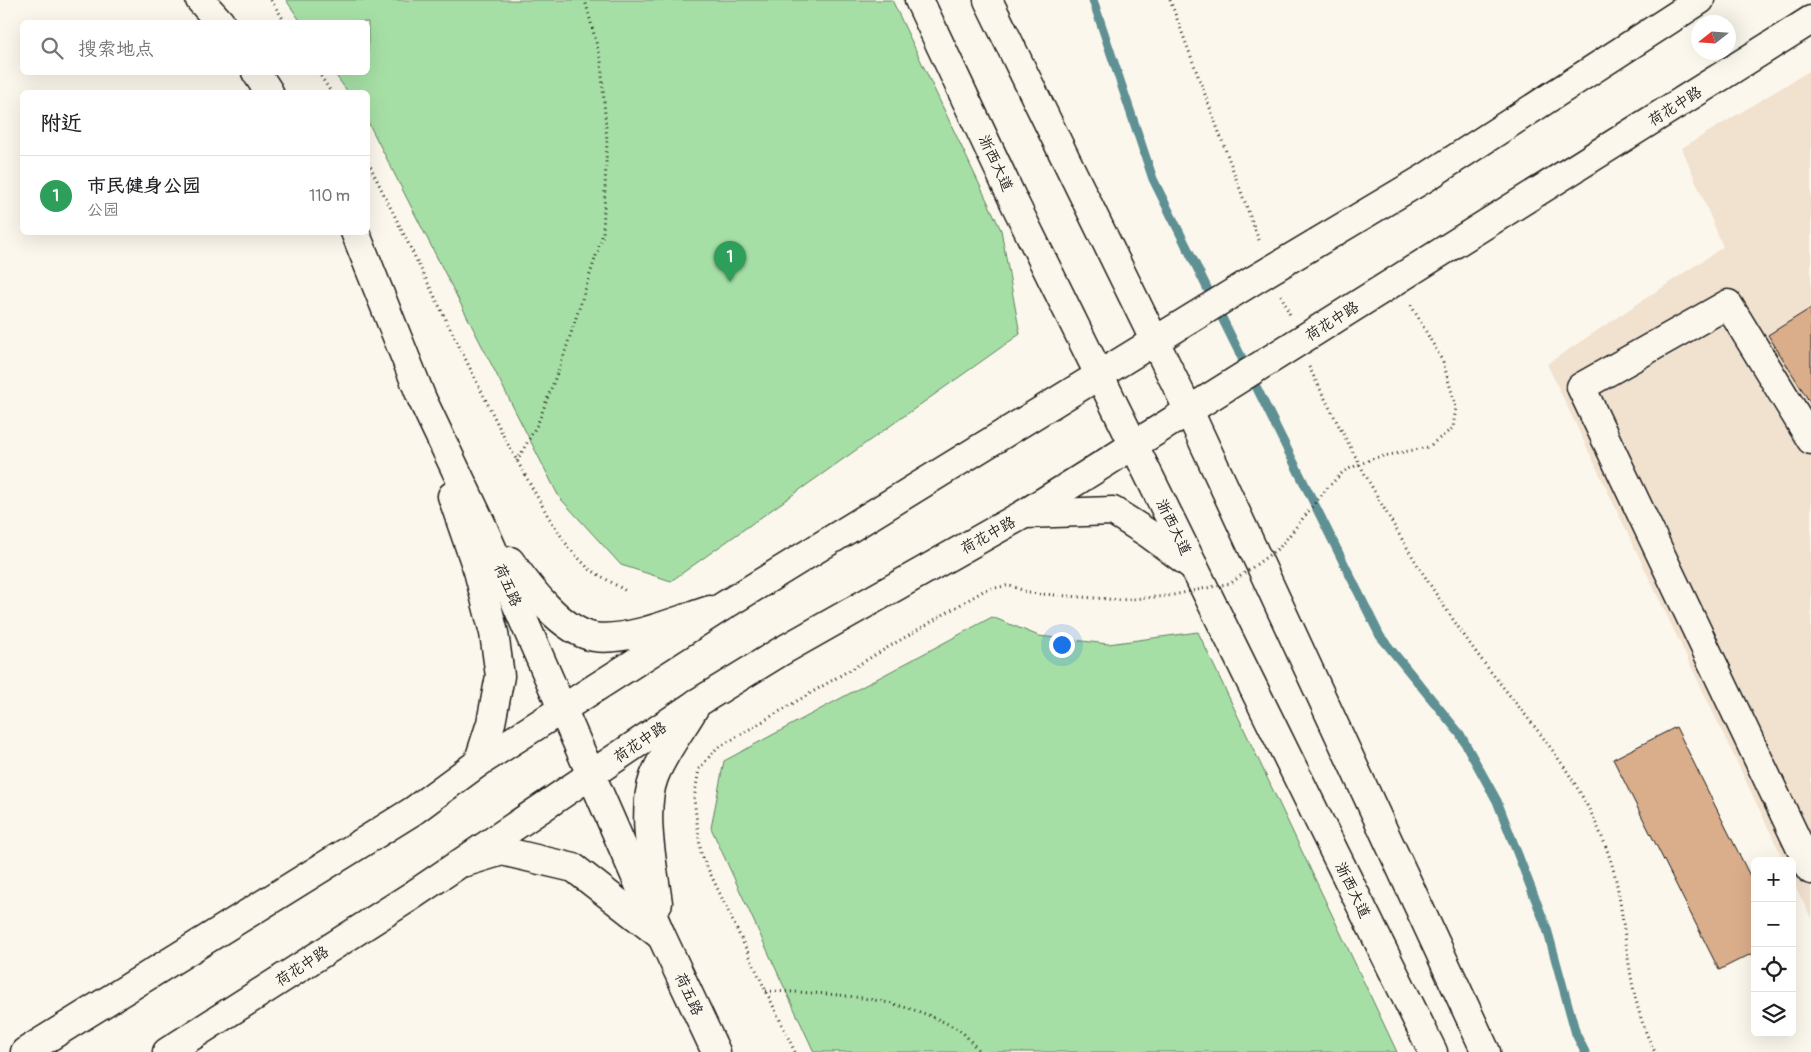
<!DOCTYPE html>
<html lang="zh">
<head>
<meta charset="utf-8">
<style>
	body { margin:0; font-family:Pangolin,"LXGW WenKai TC",sans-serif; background:#f2f2f2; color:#202124 }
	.controls { position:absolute; right:15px; bottom:15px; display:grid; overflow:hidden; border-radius:8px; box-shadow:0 5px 20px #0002 }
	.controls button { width:45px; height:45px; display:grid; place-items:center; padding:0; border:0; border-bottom:1px solid #e0e0e0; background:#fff; color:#202124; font:25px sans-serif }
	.compass { position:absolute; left:1691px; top:15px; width:45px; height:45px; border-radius:50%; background:#fff; box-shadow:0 5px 20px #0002; rotate:253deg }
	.you { position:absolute; left:1061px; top:644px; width:18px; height:18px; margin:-12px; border:4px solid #fff; border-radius:50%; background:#1a73e8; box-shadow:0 0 0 8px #1a73e833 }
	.badge { display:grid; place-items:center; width:32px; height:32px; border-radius:50%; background:#ea580c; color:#fff; font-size:16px; font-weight:700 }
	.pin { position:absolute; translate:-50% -41px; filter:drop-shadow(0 1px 2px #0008) }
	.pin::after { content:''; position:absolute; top:26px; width:18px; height:15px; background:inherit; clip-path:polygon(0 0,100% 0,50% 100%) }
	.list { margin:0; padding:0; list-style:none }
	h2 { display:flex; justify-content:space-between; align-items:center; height:65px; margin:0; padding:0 20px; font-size:21px }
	h2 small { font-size:16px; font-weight:400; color:#757577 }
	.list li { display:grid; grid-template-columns:32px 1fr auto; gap:15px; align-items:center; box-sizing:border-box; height:80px; padding:0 20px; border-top:1px solid #e0e0e0 }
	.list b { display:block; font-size:19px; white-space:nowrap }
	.list p { margin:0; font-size:16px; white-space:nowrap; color:#757577 }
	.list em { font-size:16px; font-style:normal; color:#757577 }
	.icon { flex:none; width:28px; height:28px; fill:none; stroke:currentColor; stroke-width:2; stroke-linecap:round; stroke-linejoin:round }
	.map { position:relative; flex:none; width:1811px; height:1052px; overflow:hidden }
	.search { position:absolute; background:#fff; box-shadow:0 5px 20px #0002; left:20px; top:20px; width:350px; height:55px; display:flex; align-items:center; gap:12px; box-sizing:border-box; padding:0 18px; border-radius:8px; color:#757577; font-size:19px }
	.panel { position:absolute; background:#fff; box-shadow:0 5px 20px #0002; left:20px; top:90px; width:350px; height:145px; border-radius:8px }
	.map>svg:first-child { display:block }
	.built { fill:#f1e1cf }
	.green { fill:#a6dfa5; stroke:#617e60 }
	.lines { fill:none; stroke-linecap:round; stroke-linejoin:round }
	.stream { stroke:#5f9093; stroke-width:9 }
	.building { fill:#daae8b; stroke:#1c1c1c }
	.minor-casing { stroke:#1c1c1c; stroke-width:31 }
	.major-casing { stroke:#1c1c1c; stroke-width:31 }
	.highway-casing { stroke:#1c1c1c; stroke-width:31 }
	.path { stroke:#1c1c1c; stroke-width:3; stroke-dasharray:1 4; stroke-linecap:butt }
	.minor { stroke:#fbf7ec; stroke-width:28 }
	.major { stroke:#fbf7ec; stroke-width:28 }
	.highway { stroke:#fbf7ec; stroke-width:28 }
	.path-bridge { stroke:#1c1c1c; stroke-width:3; stroke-dasharray:1 4; stroke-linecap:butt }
	.labels { text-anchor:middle; stroke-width:4; stroke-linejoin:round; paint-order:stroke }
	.street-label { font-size:15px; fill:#1c1c1c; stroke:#fbf7ec }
</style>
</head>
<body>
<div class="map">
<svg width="1811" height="1052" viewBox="0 0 1811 1052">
	<rect width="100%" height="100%" fill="#fbf7ec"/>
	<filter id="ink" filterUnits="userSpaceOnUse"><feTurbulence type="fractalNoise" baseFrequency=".02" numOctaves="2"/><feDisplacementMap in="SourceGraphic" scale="10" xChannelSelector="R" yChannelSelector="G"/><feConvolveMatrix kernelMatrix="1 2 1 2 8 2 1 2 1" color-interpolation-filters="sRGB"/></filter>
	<g filter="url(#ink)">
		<path class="built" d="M1811,70V918L1792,879V861H1784L1547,364L1723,247L1682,148Z"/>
		<g class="green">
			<path d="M286,0H892L1001,230L1020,334L671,581L621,565L559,497L368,122V92H348L334,73L368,72V22H301Z"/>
			<path d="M992,617L1039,636L1108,644L1198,632L1397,1052H814L711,828L724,761Z"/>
		</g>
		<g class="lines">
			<path class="stream" d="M1093,0L1153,179L1380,636L1460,734L1497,801L1547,929L1576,1034L1585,1052"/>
		</g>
		<g class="building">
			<path d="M1811,308V404L1768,335Z"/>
			<path d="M1676,727L1755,886V952L1719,970L1613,759Z"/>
		</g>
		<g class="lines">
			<defs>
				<g id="minor">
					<path d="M200,0L220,22"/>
					<path d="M256,72L269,92"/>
					<path d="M355,232L422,399L481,523L662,937L716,1052"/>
					<path d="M1811,440L1728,304L1581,387L1811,870"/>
					<path d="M452,496L478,571L494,633L500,676L491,723L478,763"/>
					<path d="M510,561C528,586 561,631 594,637C628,642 678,620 710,610"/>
					<path d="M466,862L502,851L574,868L660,935"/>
					<path d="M658,903C653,866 641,812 654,777C664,751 684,727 697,703"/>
				</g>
				<g id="major">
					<path d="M1025,514L1113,511L1149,534L1194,567"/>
					<path d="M25,1052L413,811L478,763L725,605L1254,280L1425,178L1700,0"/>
					<path d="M167,1052L410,897L697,703L780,652L1024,514L1811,20"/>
				</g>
				<g id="highway">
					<path d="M919,0L1016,206L1433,1052"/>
					<path d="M988,0L1189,411L1486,1052"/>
				</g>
			</defs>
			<use href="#minor" class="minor-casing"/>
			<use href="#major" class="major-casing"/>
			<use href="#highway" class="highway-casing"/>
			<g class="path">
				<path d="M271,0L285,22"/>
				<path d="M1170,0L1260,243"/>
				<path d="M318,72L331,92"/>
				<path d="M368,162L506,441L548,516L569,548L589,569L626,591"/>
				<path d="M1281,295L1290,315"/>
				<path d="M1411,305L1443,362L1456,407L1453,428L1428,447"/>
				<path d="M1309,367C1356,461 1407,555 1468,641C1505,694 1552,741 1583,798C1598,825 1611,855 1617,885C1628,941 1628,1001 1655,1052"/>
				<path d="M517,461L538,423L564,355L603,234L607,141L601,61L585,0"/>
				<path d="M766,991C831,993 901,996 959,1030C967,1035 973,1045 980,1052"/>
				<path d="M795,1052L701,854L694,799L699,769L716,749L985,590L1010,585L1029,593"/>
			</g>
			<use href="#minor" class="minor"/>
			<use href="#major" class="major"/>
			<use href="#highway" class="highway"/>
			<path class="path-bridge" d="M1029,593L1120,600L1168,596L1231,583L1280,547L1328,487L1344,471L1374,458L1428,447"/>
		</g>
	</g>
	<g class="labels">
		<g class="street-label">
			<text transform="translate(1675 106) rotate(-32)" y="5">荷花中路</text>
			<text transform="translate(996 163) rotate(65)" y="5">浙西大道</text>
			<text transform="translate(1332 321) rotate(-32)" y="5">荷花中路</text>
			<text transform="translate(1174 527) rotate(64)" y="5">浙西大道</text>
			<text transform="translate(988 535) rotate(-29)" y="5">荷花中路</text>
			<text transform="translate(508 585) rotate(66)" y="5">荷五路</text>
			<text transform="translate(640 742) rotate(-34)" y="5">荷花中路</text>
			<text transform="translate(1353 890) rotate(64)" y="5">浙西大道</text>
			<text transform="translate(302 966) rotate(-33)" y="5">荷花中路</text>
			<text transform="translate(689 994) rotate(65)" y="5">荷五路</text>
		</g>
	</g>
</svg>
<div class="controls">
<button>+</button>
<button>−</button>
<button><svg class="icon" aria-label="locate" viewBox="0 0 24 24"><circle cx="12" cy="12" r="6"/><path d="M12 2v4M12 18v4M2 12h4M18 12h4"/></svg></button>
<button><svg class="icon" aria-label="layers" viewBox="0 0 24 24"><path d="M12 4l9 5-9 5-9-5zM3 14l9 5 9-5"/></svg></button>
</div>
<svg class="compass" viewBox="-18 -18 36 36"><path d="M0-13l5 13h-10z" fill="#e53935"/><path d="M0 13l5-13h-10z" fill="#757577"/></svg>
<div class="you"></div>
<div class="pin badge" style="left:730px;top:282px;background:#2e9e5b">1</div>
<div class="search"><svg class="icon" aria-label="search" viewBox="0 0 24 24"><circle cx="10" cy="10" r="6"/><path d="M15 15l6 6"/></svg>搜索地点</div>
<section class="panel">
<h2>附近<small></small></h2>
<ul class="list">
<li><span class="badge" style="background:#2e9e5b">1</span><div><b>市民健身公园</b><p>公园</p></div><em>110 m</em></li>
</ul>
</section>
</div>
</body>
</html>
